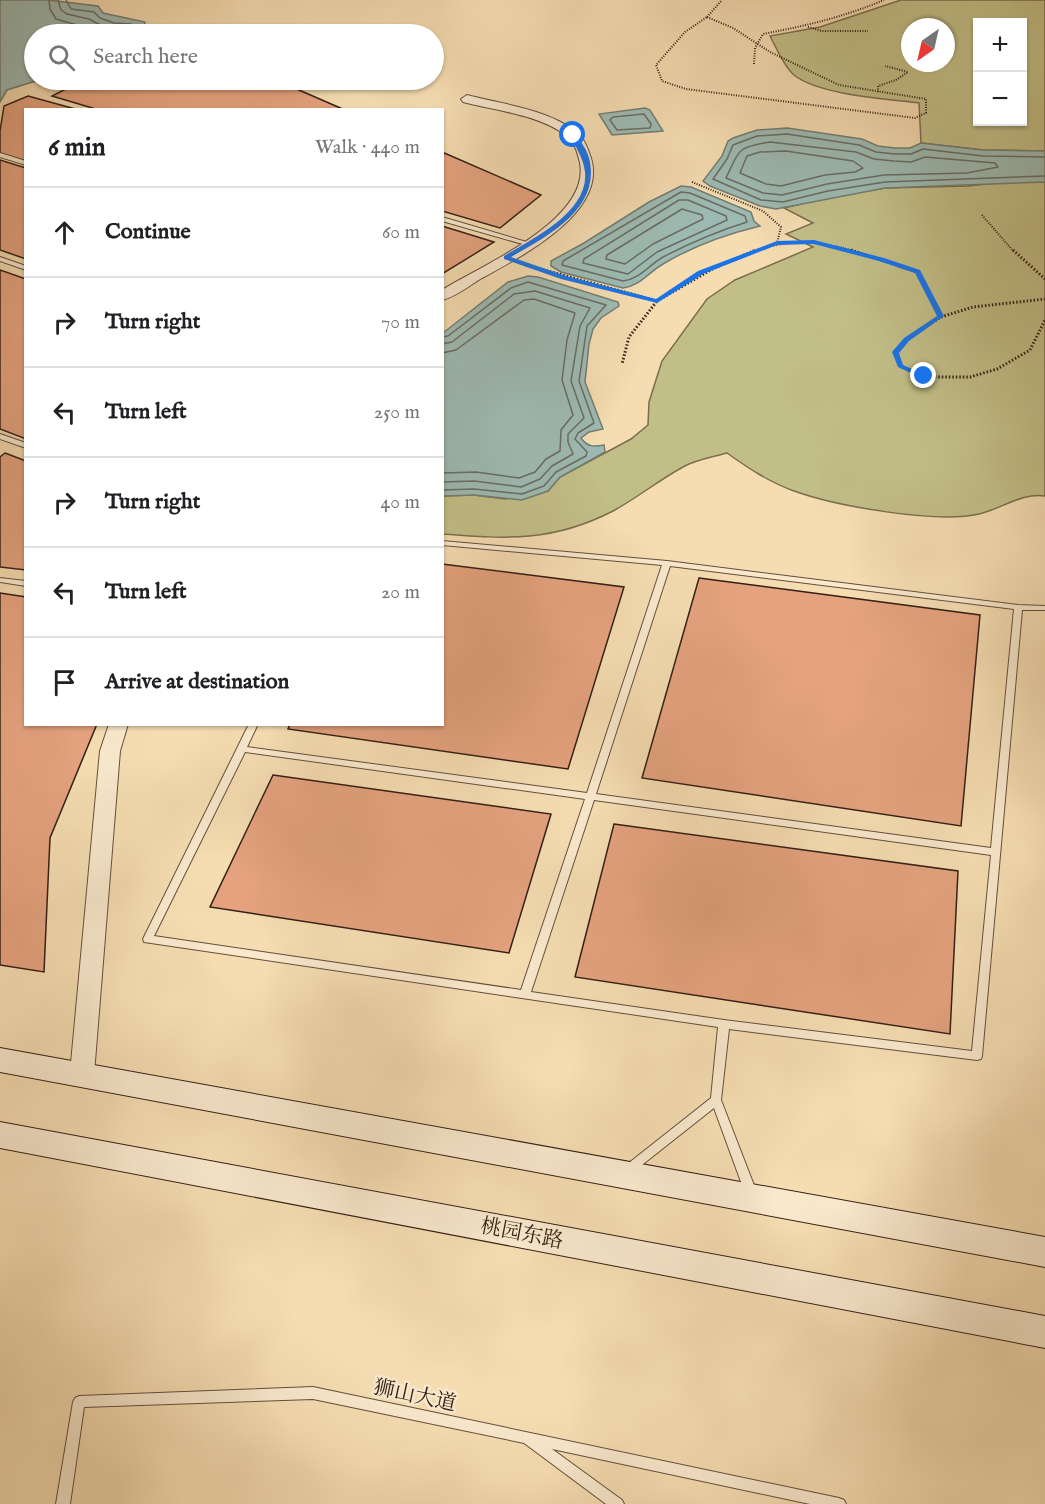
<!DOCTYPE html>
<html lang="en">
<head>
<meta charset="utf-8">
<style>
	body { margin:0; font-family:"IM FELL English","Noto Serif SC",serif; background:#f6f6f6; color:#202124 }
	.controls { position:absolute; right:18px; top:18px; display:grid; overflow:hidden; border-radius:0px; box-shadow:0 2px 4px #0004 }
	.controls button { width:54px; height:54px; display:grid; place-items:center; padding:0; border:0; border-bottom:2px solid #e0e0e0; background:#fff; color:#202124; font:30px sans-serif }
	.compass { position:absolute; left:901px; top:18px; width:54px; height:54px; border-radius:50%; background:#fff; box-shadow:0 2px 4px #0004; rotate:214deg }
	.stop { position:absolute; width:18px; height:18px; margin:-14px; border:4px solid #1a73e8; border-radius:50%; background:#fff }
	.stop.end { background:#1a73e8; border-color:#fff; box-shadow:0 2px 6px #0008 }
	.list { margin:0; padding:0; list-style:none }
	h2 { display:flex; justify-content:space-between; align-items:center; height:78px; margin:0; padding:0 24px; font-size:26px }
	h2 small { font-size:20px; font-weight:400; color:#757577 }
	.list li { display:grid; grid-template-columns:39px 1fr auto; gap:18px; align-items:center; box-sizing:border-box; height:90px; padding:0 24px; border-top:2px solid #e0e0e0 }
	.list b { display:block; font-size:22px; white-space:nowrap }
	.list em { font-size:20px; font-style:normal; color:#757577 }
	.icon { flex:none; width:33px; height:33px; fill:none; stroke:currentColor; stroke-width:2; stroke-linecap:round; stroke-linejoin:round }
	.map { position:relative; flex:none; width:1045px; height:1504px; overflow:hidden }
	.search { position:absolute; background:#fff; box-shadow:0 2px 4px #0004; left:24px; top:24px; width:420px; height:66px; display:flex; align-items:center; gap:15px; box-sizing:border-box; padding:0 21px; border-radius:33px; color:#757577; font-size:22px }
	.panel { position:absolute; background:#fff; box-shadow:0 2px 4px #0004; left:24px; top:108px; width:420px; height:618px; border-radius:0px }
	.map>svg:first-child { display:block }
	.green { fill:#c2be87; stroke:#7a6e4e; stroke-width:1.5; fill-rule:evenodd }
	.water { fill:#9dbab2; stroke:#737c73; stroke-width:1.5 }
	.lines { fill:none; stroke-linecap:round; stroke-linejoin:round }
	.shore { stroke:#686c64; stroke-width:1.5 }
	.building { fill:#e4a27e; stroke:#331f15; stroke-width:1.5 }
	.lane-casing { stroke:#644e3c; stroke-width:2 }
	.street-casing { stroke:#644e3c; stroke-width:2 }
	.secondary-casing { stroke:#331f15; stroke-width:2 }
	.path-far1 { stroke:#331f15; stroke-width:2; stroke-dasharray:1 1.5; stroke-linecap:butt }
	.path { stroke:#331f15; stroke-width:3; stroke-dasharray:1.5 2; stroke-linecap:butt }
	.lane { fill:#f8e8cc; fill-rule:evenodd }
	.street { fill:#f8e8cc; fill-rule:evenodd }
	.secondary { fill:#f8e8cc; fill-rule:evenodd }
	.route { fill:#1a73e8 }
	.labels { text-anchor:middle; stroke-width:5; stroke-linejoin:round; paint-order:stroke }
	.near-street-label { font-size:21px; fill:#331f15; stroke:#f8e8cc }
</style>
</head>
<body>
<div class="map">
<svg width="1045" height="1504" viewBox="0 0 1045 1504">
	<rect width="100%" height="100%" fill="#f5dcb1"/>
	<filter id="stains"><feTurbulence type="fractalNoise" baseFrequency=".00333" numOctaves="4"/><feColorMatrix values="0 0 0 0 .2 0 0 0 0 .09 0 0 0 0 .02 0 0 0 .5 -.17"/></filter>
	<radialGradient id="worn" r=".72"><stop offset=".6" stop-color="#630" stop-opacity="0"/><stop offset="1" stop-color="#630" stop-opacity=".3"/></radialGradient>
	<g class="green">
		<path d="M901,0H1045V151L983,150L921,143L919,103C887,99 819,95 794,75C784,67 776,47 770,36L820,27ZM978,22H1022V122H978ZM910,27H946V63H910Z"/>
		<path d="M1004,182H1045V496C1023,492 1001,509 979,514C937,524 836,506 794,491C769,482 748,468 727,453C713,457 695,460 683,467C659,480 637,498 613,511C553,542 507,539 443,534L442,496L474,495L505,499L548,491L560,477L631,439L648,425L649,402L662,361L707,299L735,280L813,247L786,234L813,223L784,208L830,197L885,188L968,186Z"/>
	</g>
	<g class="water">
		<path d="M0,0H48L98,6L103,13L145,22L144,27L154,28L156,32L154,34H34V80H39L7,90L0,102Z"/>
		<path d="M645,108L650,110L663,131L612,135L599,114Z"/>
		<path d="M787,128L862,139L878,146L895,148H910L921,143L983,150L1045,151V182L885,188L776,209L760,206L710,186L703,181L722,156L728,141L733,138L757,130Z"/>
		<path d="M681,186L691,187L751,212L754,221L760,226C727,234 693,246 663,264C649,272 640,286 623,288L561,272L551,266V261L584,243L649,202Z"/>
		<path d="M528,276L538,277L618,302L619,306L601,318L593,329L589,344L585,382L603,429L589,432L581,438C587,447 594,447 604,445L605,452L560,477L548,491L522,500L474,495L443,496V333L508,282Z"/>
	</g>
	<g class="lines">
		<g class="shore">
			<path d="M49,0L50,9L56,19L84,27L97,34"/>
			<path d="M58,0L61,10L67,14L89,19L108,29L134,34"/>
			<path d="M66,0L71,9L94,12L100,18L114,23L131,24L150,34"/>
			<path d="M644,114L651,124L650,128L617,130L610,120L613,117Z"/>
			<path d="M770,142L856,152L874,159L894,161L911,162L925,157L995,163L998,167L967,173L884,175L827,184L782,195L763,193L726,178C740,149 737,147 770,142Z"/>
			<path d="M786,151L853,161L863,168L855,172L825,175L781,186L766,184L740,173L747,156L760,152Z"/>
			<path d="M1045,157L983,156L923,149L911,154H895L876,152L859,145L787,134L757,136L733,145L727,159L713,179L761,200L783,202L828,191L885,182L1045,176"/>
			<path d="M681,192L690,193L745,216L747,222C718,231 690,243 663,257C649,265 640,279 623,281L562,265L563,261Z"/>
			<path d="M679,200H688L726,216L727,220L657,252L628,274L583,263L584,259Z"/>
			<path d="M682,209L702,215L703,219L653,244L625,264L606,259L607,255Z"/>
			<path d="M442,337L448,336L511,288L528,282L606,305L587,326L579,381L594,423L578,433L575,439L587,452L586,456L556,472L544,486L522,494L474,489L442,490"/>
			<path d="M442,344L452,342L514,294L535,291L590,308L580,326L571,381L584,418L568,434V442L573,454L552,466L540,479L521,487L474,481L442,482"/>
			<path d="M442,353L456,350L524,300L534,299L575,313L567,340L562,380L573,415L561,430L560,451L546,459L535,472L519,478L476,472L442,473"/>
		</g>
	</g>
	<g class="building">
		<path d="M83,80H276L345,110H99L52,96Z"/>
		<path d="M28,96L79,110H26V161L0,154V131L4,106Z"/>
		<path d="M442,152L541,195L500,228L442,211Z"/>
		<path d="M0,160L26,168V259L0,250Z"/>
		<path d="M442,226L494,242L442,274Z"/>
		<path d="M0,270L26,279V439L0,429Z"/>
		<path d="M5,453L26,461V570L0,567V457Z"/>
		<path d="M442,564L624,587L568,769L288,729L290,724H442Z"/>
		<path d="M699,578L980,615L961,826L642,778Z"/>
		<path d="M0,593L26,597V724H97L50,838L44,972L0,965Z"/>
		<path d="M273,775L551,814L509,953L210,907Z"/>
		<path d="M614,824L958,871L950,1034L575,977Z"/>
	</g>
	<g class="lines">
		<defs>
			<g id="lane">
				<path d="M0,153L26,161V165L0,157Z"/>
				<path d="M442,217L530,243L531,244L526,245L442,221Z"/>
				<path d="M0,257L26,266V270L0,261Z"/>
				<path d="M0,434L26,443V448L0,439Z"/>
				<path d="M442,541L667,561L1018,605L1045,606V610H1022L982,1056L981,1059L977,1060L729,1029L721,1100L757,1193L755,1196L751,1198L747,1196L745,1193L714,1108L633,1172L629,1174L625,1172L623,1169L625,1166L711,1098L718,1027L144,942L143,939L249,724H258L247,747L587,793L662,565L442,545ZM670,566L1014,609L991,848L596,794ZM245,752L585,799L521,990L154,936ZM594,800L991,855L972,1051L724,1020L531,992Z"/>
				<path d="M0,578L26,581V586L0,582Z"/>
				<path d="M313,1387L839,1498L844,1500L846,1504H810L552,1449L622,1500L624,1504H606L524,1443L313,1399L84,1407L70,1504H56L73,1402L75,1398L79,1396Z"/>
			</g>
			<g id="street">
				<path d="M467,95C501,104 547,109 575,131C584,137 588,149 591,158C608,213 520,257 482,278C470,285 456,297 442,300V290C482,265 596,218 579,159C577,151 574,141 567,136C538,114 496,111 463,102L461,99Z"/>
				<path d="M109,724H128L120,751L94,1074L90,1080L82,1083L74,1080L70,1074L100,751Z"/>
			</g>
			<g id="secondary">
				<path d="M0,1048L1045,1237V1267L0,1072Z"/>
				<path d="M0,1122L1045,1316V1348L0,1148Z"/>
			</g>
		</defs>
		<use href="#lane" class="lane-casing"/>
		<use href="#street" class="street-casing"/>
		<use href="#secondary" class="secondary-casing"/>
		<g class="path-far1">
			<path d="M707,17L733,28L770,52L839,85L926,99V113L915,118L686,89L662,81L656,65L685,32Z"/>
			<path d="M707,17L722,0"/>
			<path d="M808,27L822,31H868"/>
			<path d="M754,64L755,48L763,34C805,26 844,17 884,0"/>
			<path d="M878,92V86L896,80L908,72L885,66"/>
			<path d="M692,182L763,211L781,227L777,243"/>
			<path d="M982,215L1014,252"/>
			<path d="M752,252C788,238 821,241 857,252"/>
		</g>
		<g class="path">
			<path d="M851,250L917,272L941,317L906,339L895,352L900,366L924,377H970L997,369L1030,350L1045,320"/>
			<path d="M1013,250L1045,279"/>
			<path d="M526,265L657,301L629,337L622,364"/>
			<path d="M657,301L714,268L756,250"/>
			<path d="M941,317L973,307L1045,299"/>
		</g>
		<use href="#lane" class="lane"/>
		<use href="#street" class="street"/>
		<use href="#secondary" class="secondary"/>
	</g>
	<path class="route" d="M571,133H575C580,141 587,149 589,158C602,209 547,236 511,257L566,276L656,299L698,271L777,241L814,240L884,258L920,270L944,316L909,341L899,353L903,365L928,376L922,378L898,367L892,352L904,338L937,316L915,273L879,261L814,244L777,245L703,274L657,303L561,279L504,259V256C532,239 589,212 585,172C583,155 573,146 571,133Z"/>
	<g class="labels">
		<g class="near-street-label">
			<text transform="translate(522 1233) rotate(11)" y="7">桃园东路</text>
			<text transform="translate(415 1395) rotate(12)" y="7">狮山大道</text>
		</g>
	</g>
	<rect width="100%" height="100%" filter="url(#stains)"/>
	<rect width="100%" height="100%" fill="url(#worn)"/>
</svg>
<div class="controls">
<button>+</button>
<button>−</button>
</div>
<svg class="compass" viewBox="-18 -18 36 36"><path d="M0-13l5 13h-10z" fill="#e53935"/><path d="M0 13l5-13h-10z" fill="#757577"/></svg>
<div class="stop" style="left:573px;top:135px"></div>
<div class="stop end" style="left:924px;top:376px"></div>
<div class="search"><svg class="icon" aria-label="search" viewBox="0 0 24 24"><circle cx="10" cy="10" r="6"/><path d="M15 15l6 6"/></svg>Search here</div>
<section class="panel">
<h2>6 min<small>Walk · 440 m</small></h2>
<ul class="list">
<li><svg class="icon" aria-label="ahead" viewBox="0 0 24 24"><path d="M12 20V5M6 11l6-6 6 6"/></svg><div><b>Continue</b></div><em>60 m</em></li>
<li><svg class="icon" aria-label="right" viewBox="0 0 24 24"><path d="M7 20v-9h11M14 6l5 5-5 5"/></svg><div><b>Turn right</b></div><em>70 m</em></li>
<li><svg class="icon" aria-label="left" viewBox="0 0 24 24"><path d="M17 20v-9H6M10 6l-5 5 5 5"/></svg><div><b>Turn left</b></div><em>250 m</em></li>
<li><svg class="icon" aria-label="right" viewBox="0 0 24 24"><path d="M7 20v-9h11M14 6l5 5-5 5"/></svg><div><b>Turn right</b></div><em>40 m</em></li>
<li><svg class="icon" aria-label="left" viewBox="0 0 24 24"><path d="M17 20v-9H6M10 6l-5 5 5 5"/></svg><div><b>Turn left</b></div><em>20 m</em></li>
<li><svg class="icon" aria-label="arrive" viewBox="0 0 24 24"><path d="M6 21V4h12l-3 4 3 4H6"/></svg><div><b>Arrive at destination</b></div></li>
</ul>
</section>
</div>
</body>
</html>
